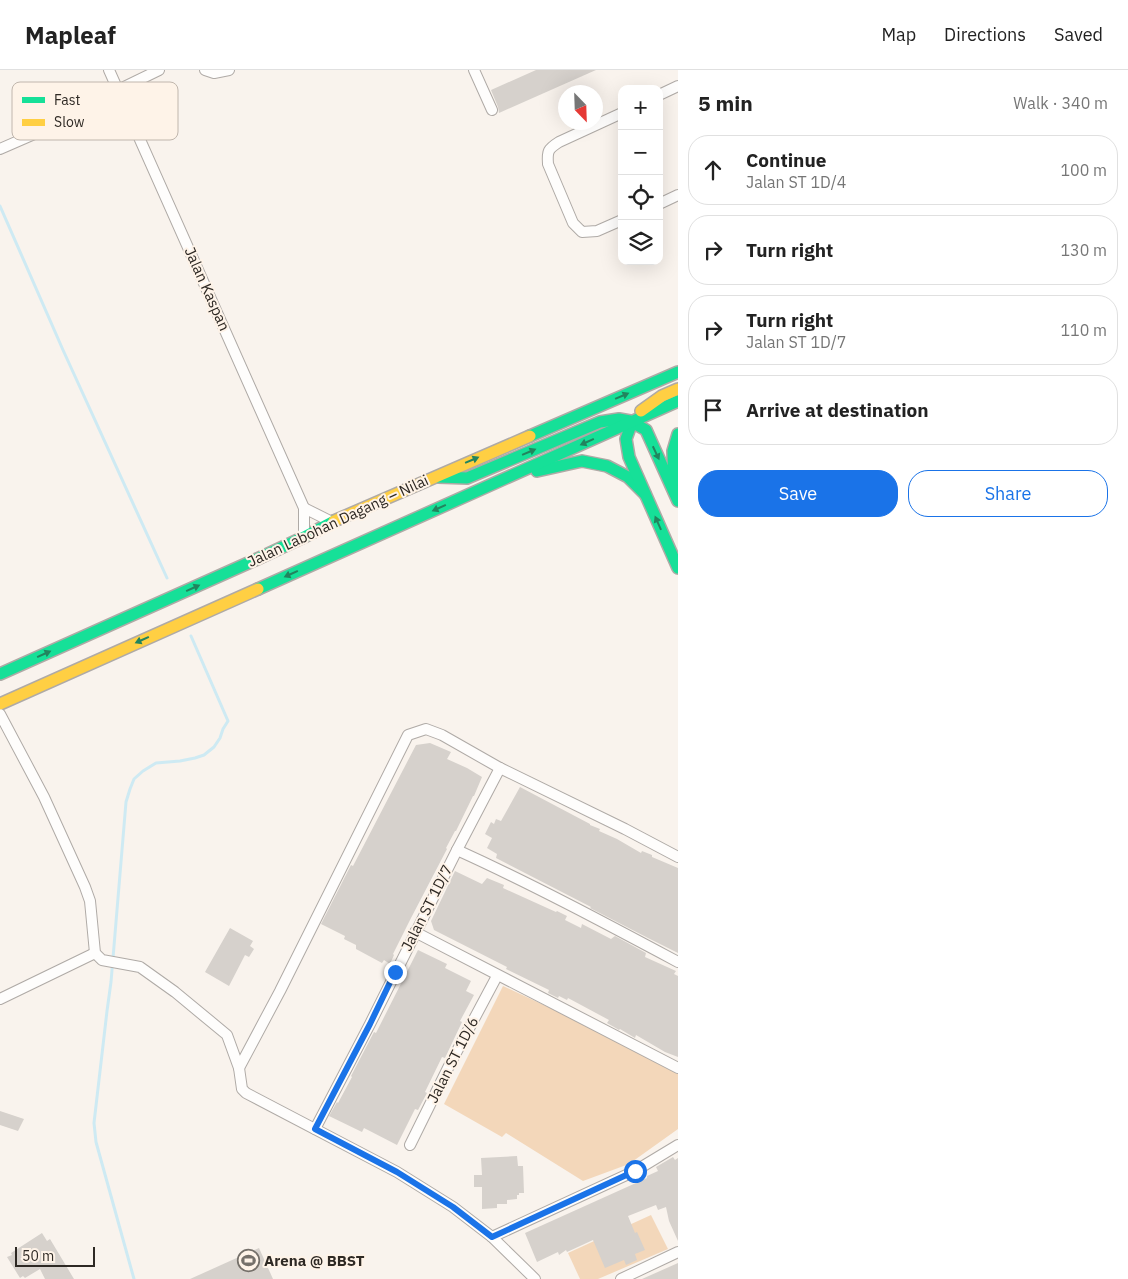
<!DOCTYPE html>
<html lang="en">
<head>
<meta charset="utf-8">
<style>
	body { margin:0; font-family:"IBM Plex Sans",sans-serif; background:#f2f2f2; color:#222 }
	.controls { position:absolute; right:15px; top:15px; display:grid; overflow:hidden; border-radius:10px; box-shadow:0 5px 20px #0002 }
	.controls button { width:45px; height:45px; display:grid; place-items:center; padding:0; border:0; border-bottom:1px solid #e0e0e0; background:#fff; color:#222; font:25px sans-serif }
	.compass { position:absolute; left:558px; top:15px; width:45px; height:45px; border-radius:50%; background:#fff; box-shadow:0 5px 20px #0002; rotate:157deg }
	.scale { position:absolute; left:15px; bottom:12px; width:80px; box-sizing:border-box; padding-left:5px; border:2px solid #2e2924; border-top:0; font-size:14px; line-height:18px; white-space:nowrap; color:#2e2924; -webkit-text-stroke:4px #fef3e8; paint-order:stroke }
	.stop { position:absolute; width:15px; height:15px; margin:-11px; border:4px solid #1a73e8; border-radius:50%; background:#fff }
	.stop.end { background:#1a73e8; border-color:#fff; box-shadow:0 1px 5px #0008 }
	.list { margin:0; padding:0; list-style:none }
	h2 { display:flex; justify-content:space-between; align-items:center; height:65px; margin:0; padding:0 20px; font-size:21px }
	h2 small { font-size:16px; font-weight:400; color:#767676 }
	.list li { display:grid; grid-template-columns:32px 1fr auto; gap:15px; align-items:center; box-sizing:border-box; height:70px; margin:0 10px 10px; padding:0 10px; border:1px solid #e0e0e0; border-radius:20px }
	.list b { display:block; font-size:19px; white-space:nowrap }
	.list p { margin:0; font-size:16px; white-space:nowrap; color:#767676 }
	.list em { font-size:16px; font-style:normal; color:#767676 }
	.actions { display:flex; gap:10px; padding:15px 20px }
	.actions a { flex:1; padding:11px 0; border:1px solid #1a73e8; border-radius:20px; text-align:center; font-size:18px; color:#1a73e8 }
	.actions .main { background:#1a73e8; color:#fff }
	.icon { flex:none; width:28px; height:28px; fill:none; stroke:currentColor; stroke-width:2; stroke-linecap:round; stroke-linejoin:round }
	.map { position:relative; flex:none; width:678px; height:1209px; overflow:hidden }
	header { display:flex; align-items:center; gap:30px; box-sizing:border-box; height:70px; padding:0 25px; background:#fff; border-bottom:1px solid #e0e0e0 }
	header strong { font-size:24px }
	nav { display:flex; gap:28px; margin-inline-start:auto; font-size:18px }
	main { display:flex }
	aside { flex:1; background:#fff }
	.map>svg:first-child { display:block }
	.green { fill:#f3d7ba }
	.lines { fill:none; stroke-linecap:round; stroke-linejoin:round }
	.stream { stroke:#ceeaf3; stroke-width:3 }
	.building { fill:#d6d1cc }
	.street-casing { stroke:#afaaa6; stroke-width:12 }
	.fast-casing { stroke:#afaaa6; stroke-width:14 }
	.slow-casing { stroke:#afaaa6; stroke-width:14 }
	.street { stroke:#fefdfc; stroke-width:10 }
	.fast { stroke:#16e098; stroke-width:11 }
	.slow { stroke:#ffcf43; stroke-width:11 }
	.oneway { fill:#22845e }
	.route { stroke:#1a73e8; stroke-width:6 }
	.labels { text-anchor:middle; stroke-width:4; stroke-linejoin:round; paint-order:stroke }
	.street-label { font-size:15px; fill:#2e2924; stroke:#fef3e8 }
	.poi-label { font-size:15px; font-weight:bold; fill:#2e2924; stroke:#fef3e8; text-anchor:start }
	.key { fill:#fef3e8; stroke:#c0b6ad; stroke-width:1 }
	.key-label { font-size:14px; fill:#2e2924 }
</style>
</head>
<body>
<header>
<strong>Mapleaf</strong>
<nav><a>Map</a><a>Directions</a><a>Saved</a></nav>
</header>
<main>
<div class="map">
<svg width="678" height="1209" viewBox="0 0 678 1209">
	<rect width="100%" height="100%" fill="#f9f3ed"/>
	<g class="green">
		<path d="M503,916L565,945L678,1004V1059L629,1094L583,1111L506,1063L502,1067L444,1034Z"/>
		<path d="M651,1145L668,1179L598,1209H580L568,1183Z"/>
	</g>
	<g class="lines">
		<g class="stream">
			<path d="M0,136L63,280L167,508"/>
			<path d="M134,1209L96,1072L94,1053L107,941L111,912L126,732L130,719L134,709L143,701L156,693L180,691L195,688L204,685L214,677L220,668L223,659L228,651L191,566"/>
		</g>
	</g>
	<g class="building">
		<path d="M536,0H596L499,43L498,37L491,20Z"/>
		<path d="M430,673L451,682L447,689L467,698L482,707L474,726H473L456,761H455L446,778L447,779L411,848L393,884L394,885L390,894L384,890L382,893L356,879V875L344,869L345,866L321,854L351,795L353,796L416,675Z"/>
		<path d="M520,717L590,754V755L600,759L599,761L617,769L641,783L642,781L652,785V787L678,798V883L648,868L590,838L591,837L496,788L497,784L487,778L492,768L485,764L491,752L494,754L496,749L501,751Z"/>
		<path d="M455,801L482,814L487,808L504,815L503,818L556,842L557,841L567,846L565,850L581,858L582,854L611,869L615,866L646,883L645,887L676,901L674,904L678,906V987L665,982L636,965L635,968L620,959L619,960L614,957L607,953L609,950L568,928L567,930L559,926L558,928L548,923L549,920L506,899L507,897L434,860L431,851Z"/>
		<path d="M230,858L253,871L250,876L254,879L249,887L245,885L229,916L205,902Z"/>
		<path d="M418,880L447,894L445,898L471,911L466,921L474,925L460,951L462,952L445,988L442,987L425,1022L427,1023L418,1040L415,1039L397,1075L364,1058L362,1062L329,1046L337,1032L338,1033L352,1007L351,1006L374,962L376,963Z"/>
		<path d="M0,1041L24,1049L18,1061L0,1055Z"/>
		<path d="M517,1086L518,1096H523L524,1123H519V1125H517V1129L507,1130V1134H497V1138L482,1139V1117H474V1105H482L481,1088Z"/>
		<path d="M673,1087L675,1090L678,1088V1171L669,1151L666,1137L658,1140L656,1135L628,1146L635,1163L637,1162L645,1180L635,1184L637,1190L626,1195L624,1190L605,1198L593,1170L567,1182L566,1180L559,1185L558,1182L537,1192L525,1163L647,1108V1106L658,1101L656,1097Z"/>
		<path d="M42,1163L47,1171L50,1169L74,1209H45L40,1199L25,1208L23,1206L20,1208L7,1187L12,1185L11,1183Z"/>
		<path d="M259,1178L273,1209H190Z"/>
		<path d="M678,1193V1209H642Z"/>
	</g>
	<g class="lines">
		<defs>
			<g id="street">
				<path d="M109,0L304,438V467"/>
				<path d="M205,0L214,3L229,0"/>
				<path d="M474,0L492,40"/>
				<path d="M118,20L159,0"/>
				<path d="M659,25L678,16"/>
				<path d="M622,43L559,72C548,79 547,81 548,94L573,153L582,162L597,161L622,150"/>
				<path d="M0,79L85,42C89,41 93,40 97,41C112,44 119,66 135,58"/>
				<path d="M659,134L678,125"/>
				<path d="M304,438L332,452"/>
				<path d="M0,644L44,727L85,817L90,831L95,883L102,890L140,897L175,922L227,965L239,998L242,1019L246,1023L397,1102L453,1137L492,1167L535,1209"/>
				<path d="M457,780C532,814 605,853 678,892"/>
				<path d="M415,862L678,998"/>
				<path d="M0,929L95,883"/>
				<path d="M239,998L280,921L408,665L426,659L442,665L500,698L625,759L678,787"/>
				<path d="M315,1059L370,954L457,780L500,698"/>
				<path d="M410,1075L449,996L497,906"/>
				<path d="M492,1167L635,1101L678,1075"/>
				<path d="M621,1209L678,1182"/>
			</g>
			<g id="fast">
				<path d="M530,366L678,302"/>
				<path d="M537,401L582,391L607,396L628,407L645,424"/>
				<path d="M438,407L467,408L600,352L619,349L630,351"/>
				<path d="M674,421L673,381L678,364"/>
				<path d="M678,431L646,360L632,352L626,369L629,387L678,498"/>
				<path d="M258,519L678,331"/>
				<path d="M0,604L255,490L304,467L334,451"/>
			</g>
			<g id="slow">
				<path d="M641,341L662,326L678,319"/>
				<path d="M334,451L530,366"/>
				<path d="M0,634L258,519"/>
			</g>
		</defs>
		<use href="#street" class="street-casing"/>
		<use href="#fast" class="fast-casing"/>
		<use href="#slow" class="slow-casing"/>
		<use href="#street" class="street"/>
		<use href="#fast" class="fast"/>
		<use href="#slow" class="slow"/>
	</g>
	<defs><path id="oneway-solid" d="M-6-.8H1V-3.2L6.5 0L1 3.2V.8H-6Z" transform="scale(1.25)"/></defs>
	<g class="oneway">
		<use href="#oneway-solid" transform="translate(622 326) rotate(-23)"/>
		<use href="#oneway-solid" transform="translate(587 372) rotate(156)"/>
		<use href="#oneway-solid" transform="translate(529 382) rotate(-23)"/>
		<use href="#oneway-solid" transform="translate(656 383) rotate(65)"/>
		<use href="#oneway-solid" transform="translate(472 390) rotate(-23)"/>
		<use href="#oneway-solid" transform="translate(439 438) rotate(156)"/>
		<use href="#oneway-solid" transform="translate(658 453) rotate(-114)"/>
		<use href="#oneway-solid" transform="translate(291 504) rotate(156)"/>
		<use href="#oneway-solid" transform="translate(193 518) rotate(-24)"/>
		<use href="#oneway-solid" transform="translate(142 570) rotate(156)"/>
		<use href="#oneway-solid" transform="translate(44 584) rotate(-24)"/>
	</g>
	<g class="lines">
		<path class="route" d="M395,902L370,954L315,1059L397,1102L453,1137L492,1167L635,1101"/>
	</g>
	<defs>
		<symbol id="stadium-ring" viewBox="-11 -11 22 22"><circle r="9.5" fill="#fef3e8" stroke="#75706a" stroke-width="1.5"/><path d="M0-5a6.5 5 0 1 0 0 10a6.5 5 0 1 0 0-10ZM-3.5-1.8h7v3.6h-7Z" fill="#75706a"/></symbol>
	</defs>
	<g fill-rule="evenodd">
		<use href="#stadium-ring" x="236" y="1178" width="25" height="25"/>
	</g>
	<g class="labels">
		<g class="street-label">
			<text transform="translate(207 219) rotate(66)" y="5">Jalan Kaspan</text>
			<text transform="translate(338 451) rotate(-25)" y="5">Jalan Labohan Dagang ‒ Nilai</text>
			<text transform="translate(427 838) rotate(-63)" y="5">Jalan ST 1D/7</text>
			<text transform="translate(453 990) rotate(-63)" y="5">Jalan ST 1D/6</text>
		</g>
		<g class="poi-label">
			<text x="264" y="1196">Arena @ BBST</text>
		</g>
	</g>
	<rect x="12" y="12" width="166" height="58" rx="8" class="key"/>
	<rect x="22" y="27" width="23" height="6" fill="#16e098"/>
	<rect x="22" y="49" width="23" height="7" fill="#ffcf43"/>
	<g class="key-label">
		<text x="54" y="35">Fast</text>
		<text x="54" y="57">Slow</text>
	</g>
</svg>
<div class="controls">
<button>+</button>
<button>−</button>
<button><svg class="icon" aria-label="locate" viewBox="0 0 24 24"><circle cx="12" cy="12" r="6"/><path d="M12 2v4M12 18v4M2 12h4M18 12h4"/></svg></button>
<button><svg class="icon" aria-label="layers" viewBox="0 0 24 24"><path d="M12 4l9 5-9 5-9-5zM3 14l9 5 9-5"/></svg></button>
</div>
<svg class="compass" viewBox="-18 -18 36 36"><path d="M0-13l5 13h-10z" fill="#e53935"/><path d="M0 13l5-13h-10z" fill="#767676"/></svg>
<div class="scale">50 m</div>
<div class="stop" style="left:635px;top:1101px"></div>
<div class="stop end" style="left:395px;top:902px"></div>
</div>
<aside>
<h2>5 min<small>Walk · 340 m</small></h2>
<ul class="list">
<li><svg class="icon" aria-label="ahead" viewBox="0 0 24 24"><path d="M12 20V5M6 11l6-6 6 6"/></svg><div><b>Continue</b><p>Jalan ST 1D/4</p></div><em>100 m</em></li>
<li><svg class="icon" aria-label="right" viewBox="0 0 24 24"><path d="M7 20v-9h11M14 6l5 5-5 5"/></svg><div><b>Turn right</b></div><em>130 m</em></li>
<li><svg class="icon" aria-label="right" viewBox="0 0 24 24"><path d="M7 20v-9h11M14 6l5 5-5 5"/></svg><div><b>Turn right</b><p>Jalan ST 1D/7</p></div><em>110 m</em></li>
<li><svg class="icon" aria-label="arrive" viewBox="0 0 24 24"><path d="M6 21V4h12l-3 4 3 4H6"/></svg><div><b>Arrive at destination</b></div></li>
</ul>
<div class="actions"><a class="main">Save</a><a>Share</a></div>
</aside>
</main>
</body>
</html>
